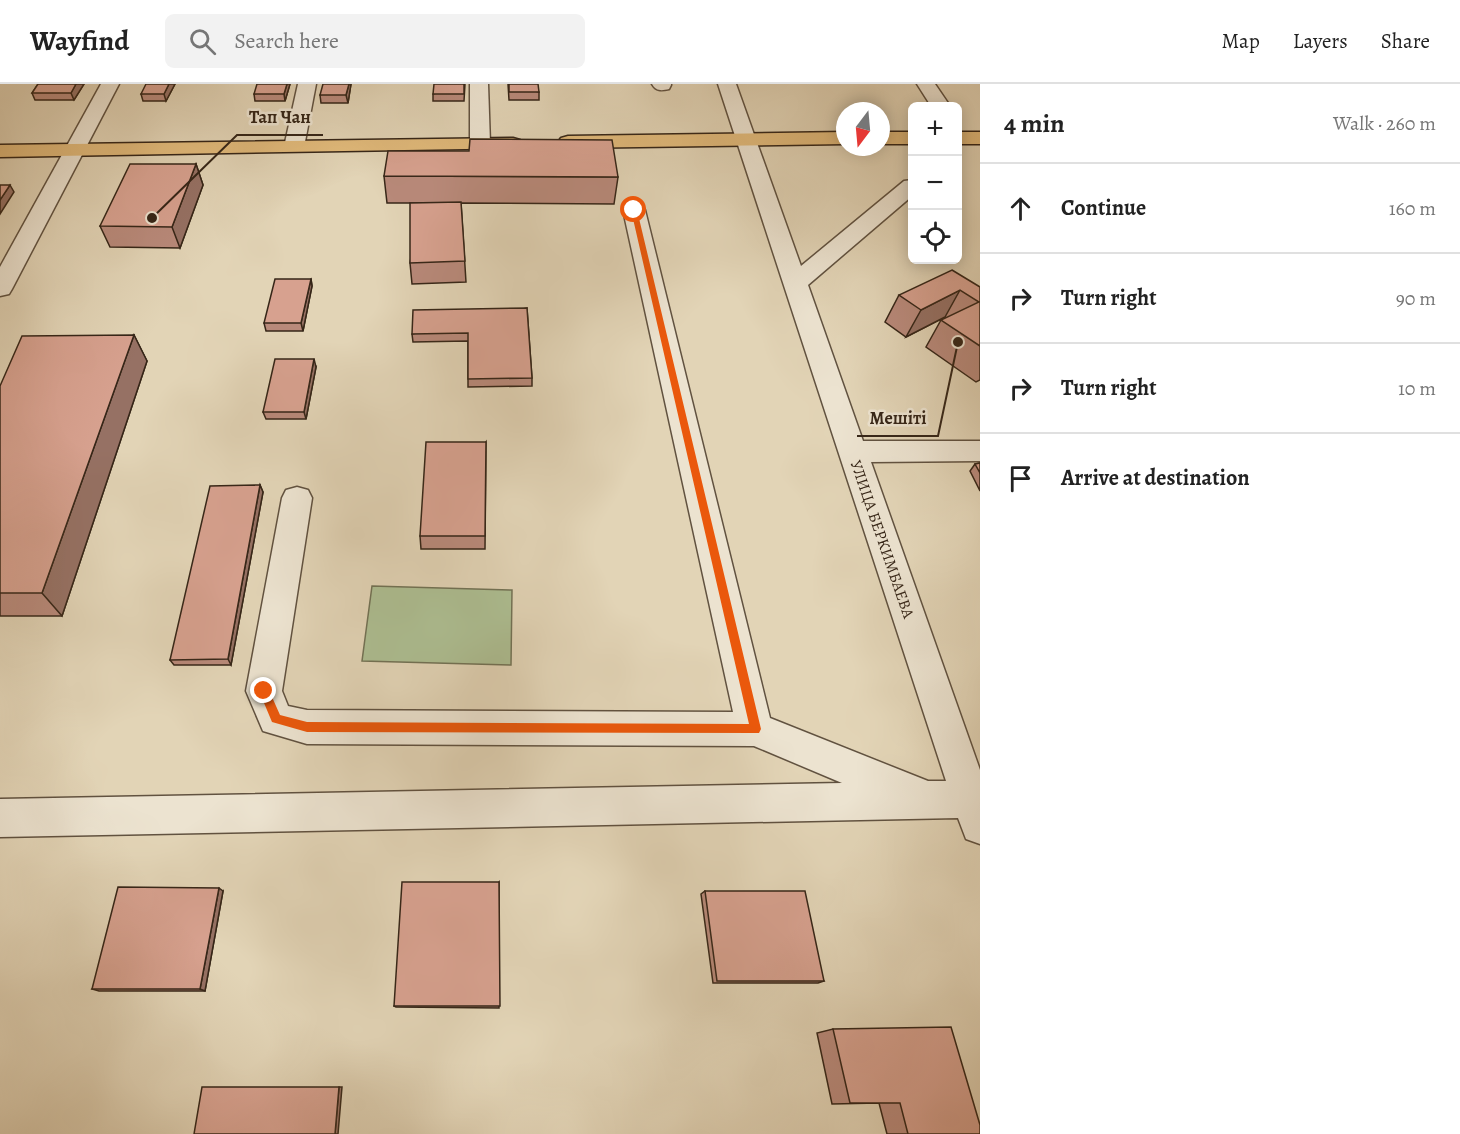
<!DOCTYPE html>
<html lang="en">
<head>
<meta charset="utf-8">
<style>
	body { margin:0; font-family:Alegreya,serif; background:#f2f2f2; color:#222 }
	.controls { position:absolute; right:18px; top:18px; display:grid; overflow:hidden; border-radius:9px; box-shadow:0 3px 15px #0003 }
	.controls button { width:54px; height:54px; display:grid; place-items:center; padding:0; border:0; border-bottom:2px solid #e0e0e0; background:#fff; color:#222; font:30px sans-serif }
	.compass { position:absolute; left:836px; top:18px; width:54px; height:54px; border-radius:50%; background:#fff; box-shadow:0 3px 15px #0003; rotate:196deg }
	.stop { position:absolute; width:18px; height:18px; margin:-14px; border:4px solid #ea580c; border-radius:50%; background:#fff }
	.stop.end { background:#ea580c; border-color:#fff; box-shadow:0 2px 6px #0008 }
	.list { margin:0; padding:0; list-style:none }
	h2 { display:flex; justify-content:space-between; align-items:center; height:78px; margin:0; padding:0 24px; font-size:26px }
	h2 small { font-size:20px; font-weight:400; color:#767676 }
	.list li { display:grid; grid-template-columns:39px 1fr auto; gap:18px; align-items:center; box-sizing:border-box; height:90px; padding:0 24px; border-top:2px solid #e0e0e0 }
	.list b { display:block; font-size:22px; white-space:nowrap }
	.list em { font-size:20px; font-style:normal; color:#767676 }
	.icon { flex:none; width:33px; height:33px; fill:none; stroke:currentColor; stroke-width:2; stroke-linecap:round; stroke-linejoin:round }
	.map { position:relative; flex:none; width:980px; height:1050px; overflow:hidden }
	header { display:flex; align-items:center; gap:36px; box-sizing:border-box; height:84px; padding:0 30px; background:#fff; border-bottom:2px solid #e0e0e0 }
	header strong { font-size:28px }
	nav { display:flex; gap:33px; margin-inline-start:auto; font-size:21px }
	.search { width:420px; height:54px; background:#f2f2f2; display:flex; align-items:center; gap:15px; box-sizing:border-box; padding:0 21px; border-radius:9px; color:#767676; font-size:22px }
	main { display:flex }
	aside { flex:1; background:#fff }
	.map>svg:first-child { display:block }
	.green { fill:#adbe92; stroke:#727255; stroke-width:1.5 }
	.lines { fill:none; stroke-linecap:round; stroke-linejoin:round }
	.minor-casing { stroke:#615240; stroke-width:3 }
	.major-casing { stroke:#362618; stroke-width:3 }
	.minor { fill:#ece3d0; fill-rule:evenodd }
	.major { fill:#e1ba7b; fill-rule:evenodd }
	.wall { fill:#b98a7b; stroke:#362618; stroke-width:1.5 }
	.shaded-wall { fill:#967164; stroke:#362618; stroke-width:1.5 }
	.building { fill:#d7a18f; stroke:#362618; stroke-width:1.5 }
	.route { fill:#ea580c }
	.labels { text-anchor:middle; stroke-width:5; stroke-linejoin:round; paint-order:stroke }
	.street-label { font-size:16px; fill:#362618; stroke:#ece3d0 }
	.leader { fill:none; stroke:#362618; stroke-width:2 }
	.callout-dot { fill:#362618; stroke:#ece3d0; stroke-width:2 }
	.callout-label { font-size:18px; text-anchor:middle; font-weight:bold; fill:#362618; stroke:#ece3d0; stroke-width:5; stroke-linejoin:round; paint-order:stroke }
</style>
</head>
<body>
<header>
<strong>Wayfind</strong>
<div class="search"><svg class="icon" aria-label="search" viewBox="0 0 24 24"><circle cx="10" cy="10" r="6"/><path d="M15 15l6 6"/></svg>Search here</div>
<nav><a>Map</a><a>Layers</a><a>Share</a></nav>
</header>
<main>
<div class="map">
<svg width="980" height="1050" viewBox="0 0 980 1050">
	<rect width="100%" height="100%" fill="#e2d4b6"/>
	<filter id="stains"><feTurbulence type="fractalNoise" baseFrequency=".00333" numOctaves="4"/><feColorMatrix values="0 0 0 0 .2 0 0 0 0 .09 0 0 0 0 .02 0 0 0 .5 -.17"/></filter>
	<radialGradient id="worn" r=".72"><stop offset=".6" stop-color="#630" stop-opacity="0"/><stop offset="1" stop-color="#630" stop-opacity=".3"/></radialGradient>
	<path class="green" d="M372,502L512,506L511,581L362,577Z"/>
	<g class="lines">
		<defs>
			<g id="minor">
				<path d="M101,0H119L12,205L9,210L0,212V183Z"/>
				<path d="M298,0H316L304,63L301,67H287L284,63Z"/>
				<path d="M470,0H488L490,60L487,64H473L470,60Z"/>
				<path d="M652,0H671V1L669,5C661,7 656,7 652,0Z"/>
				<path d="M718,0H736L801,182L904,97L912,96V112L808,201L863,357H980V377L871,378L980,686V760L966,755L958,734L0,753V715L842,699L754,662L307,660L263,647L246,607L282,414L286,406L297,403L308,406L312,414L282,607L288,622L307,626L733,628L623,126L626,121L634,119L642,121L645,126L770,634L928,697H946Z"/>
				<path d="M917,0H935L950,22H931Z"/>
			</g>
			<g id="major">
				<path d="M845,48V60L568,64L561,62L558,58L561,54L568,52Z"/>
				<rect x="881" y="48" width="31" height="12"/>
				<rect x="958" y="48" width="22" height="12"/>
				<path d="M513,54L520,56L523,60L520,64L0,73V61Z"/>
			</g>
		</defs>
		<use href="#minor" class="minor-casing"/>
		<use href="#major" class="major-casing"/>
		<use href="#minor" class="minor"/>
		<use href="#major" class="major"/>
	</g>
	<g class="wall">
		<path d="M38,0H84L74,16H35L32,9Z"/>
		<path d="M175,0L166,17H143L141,10Z"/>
		<path d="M290,0L285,17H255L254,10Z"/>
		<path d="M351,0L348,19H321L320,11Z"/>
		<path d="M465,0L464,17H433V10Z"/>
		<path d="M508,0L539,8V16H509Z"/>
		<path d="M196,80L203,101L180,164L110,163L100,142Z"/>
		<path d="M384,92L618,93L614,120L461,119L466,198L412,200L410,179L420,119H387Z"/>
		<path d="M311,195L312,202L303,247H266L264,239Z"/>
		<path d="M980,203V296L976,298L926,263L941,236L946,234L945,233L906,253L885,238L899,211Z"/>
		<path d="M527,224L532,294V302L468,303V257L413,258L412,250Z"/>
		<path d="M134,251L147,277L62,532H0V302Z"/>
		<path d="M316,283L306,335H266L263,328Z"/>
		<path d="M486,358L485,465H421L420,452Z"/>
		<path d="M980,379V407L970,387L975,380Z"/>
		<path d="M260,401L263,408L231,581H174L170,576Z"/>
		<path d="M499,798V924L396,923L394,922Z"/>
		<path d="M223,807L205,907H99L92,905Z"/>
		<path d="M705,807L824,897L818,899H713L701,810Z"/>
		<path d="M833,945L980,1050H887L879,1019L832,1020L817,949Z"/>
	</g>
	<g class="shaded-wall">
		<path d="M76,0H84L74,16L71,9Z"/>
		<path d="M169,0H175L166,17L164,10Z"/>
		<path d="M287,0H290L285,17L284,10Z"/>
		<path d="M349,0H351L348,19L346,11Z"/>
		<path d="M196,80L203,101L180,164L172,143Z"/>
		<path d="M10,101L14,108L0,130V116Z"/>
		<path d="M311,195L312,202L303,247L301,239Z"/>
		<path d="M960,206L945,233L906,253L921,226Z"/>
		<path d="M134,251L147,277L62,532L42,509Z"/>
		<path d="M314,275L316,283L306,335L304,328Z"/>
		<path d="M260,401L263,408L231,581L228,575Z"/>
		<path d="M219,804L223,807L205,907L200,905Z"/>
		<path d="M339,1003H342L338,1050H335Z"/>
	</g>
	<g class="building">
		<path d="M38,0H76L71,9H32Z"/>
		<path d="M146,0H169L164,10H141Z"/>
		<path d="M257,0H287L284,10H254Z"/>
		<path d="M323,0H349L346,11H320Z"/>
		<path d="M434,0H464V10H433Z"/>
		<path d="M509,0H538L539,8H509Z"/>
		<path d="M470,55L612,56L618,93L384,92L388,67H469Z"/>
		<path d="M130,80H196L172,143L100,142Z"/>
		<path d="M0,101H10L0,116Z"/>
		<path d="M461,118L465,177L410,179V119Z"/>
		<path d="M952,186L980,203V262L941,236L979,218L960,206L921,226L899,211Z"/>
		<path d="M275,195H311L301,239H264Z"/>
		<path d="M527,224L532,294L468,295V249L412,250L413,226Z"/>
		<path d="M134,251L42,509H0V302L22,252Z"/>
		<path d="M275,275H314L304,328H263Z"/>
		<path d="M426,358H486L485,452H420Z"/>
		<path d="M980,379V389L975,380Z"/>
		<path d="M260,401L228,575L170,576L210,402Z"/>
		<path d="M402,798H499L500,922H394Z"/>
		<path d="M118,803L219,804L200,905H92Z"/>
		<path d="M705,807H805L824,897H717Z"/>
		<path d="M951,943L980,1041V1050H908L900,1019H850L833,945Z"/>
		<path d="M202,1003H339L335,1050H194Z"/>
	</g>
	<path class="route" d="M634,124L637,126L761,645L759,649L307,648L272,638L259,607L264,602L268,604L280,631L307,638L749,640L631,126Z"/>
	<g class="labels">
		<g class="street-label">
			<text transform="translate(883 455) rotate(71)" y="6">УЛИЦА БЕРКИМБАЕВА</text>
		</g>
	</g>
	<path class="leader" d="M152 134L237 51H323M958 258L938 352H857"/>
	<g class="callout-dot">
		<circle cx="152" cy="134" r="6"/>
		<circle cx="958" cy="258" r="6"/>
	</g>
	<g class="callout-label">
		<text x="280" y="39">Тап Чан</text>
		<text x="898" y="340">Мешіті</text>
	</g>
	<rect width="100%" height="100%" filter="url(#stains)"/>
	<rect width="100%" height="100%" fill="url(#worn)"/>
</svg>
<div class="controls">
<button>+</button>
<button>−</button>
<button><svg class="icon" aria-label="locate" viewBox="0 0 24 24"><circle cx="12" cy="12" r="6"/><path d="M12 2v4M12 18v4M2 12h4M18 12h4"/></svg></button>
</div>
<svg class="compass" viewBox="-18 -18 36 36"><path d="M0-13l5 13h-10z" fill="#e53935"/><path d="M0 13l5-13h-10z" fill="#767676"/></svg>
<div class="stop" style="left:634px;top:126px"></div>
<div class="stop end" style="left:264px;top:607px"></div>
</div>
<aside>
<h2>4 min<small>Walk · 260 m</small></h2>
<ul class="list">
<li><svg class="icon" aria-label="ahead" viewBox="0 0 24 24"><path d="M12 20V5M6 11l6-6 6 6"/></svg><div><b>Continue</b></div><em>160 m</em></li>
<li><svg class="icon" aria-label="right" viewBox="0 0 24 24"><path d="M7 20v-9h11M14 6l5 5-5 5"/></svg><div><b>Turn right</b></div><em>90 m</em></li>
<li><svg class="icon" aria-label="right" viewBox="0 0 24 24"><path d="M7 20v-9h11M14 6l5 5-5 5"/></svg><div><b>Turn right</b></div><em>10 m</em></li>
<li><svg class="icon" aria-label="arrive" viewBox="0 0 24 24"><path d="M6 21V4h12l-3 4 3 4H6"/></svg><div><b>Arrive at destination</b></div></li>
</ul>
</aside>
</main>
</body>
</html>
